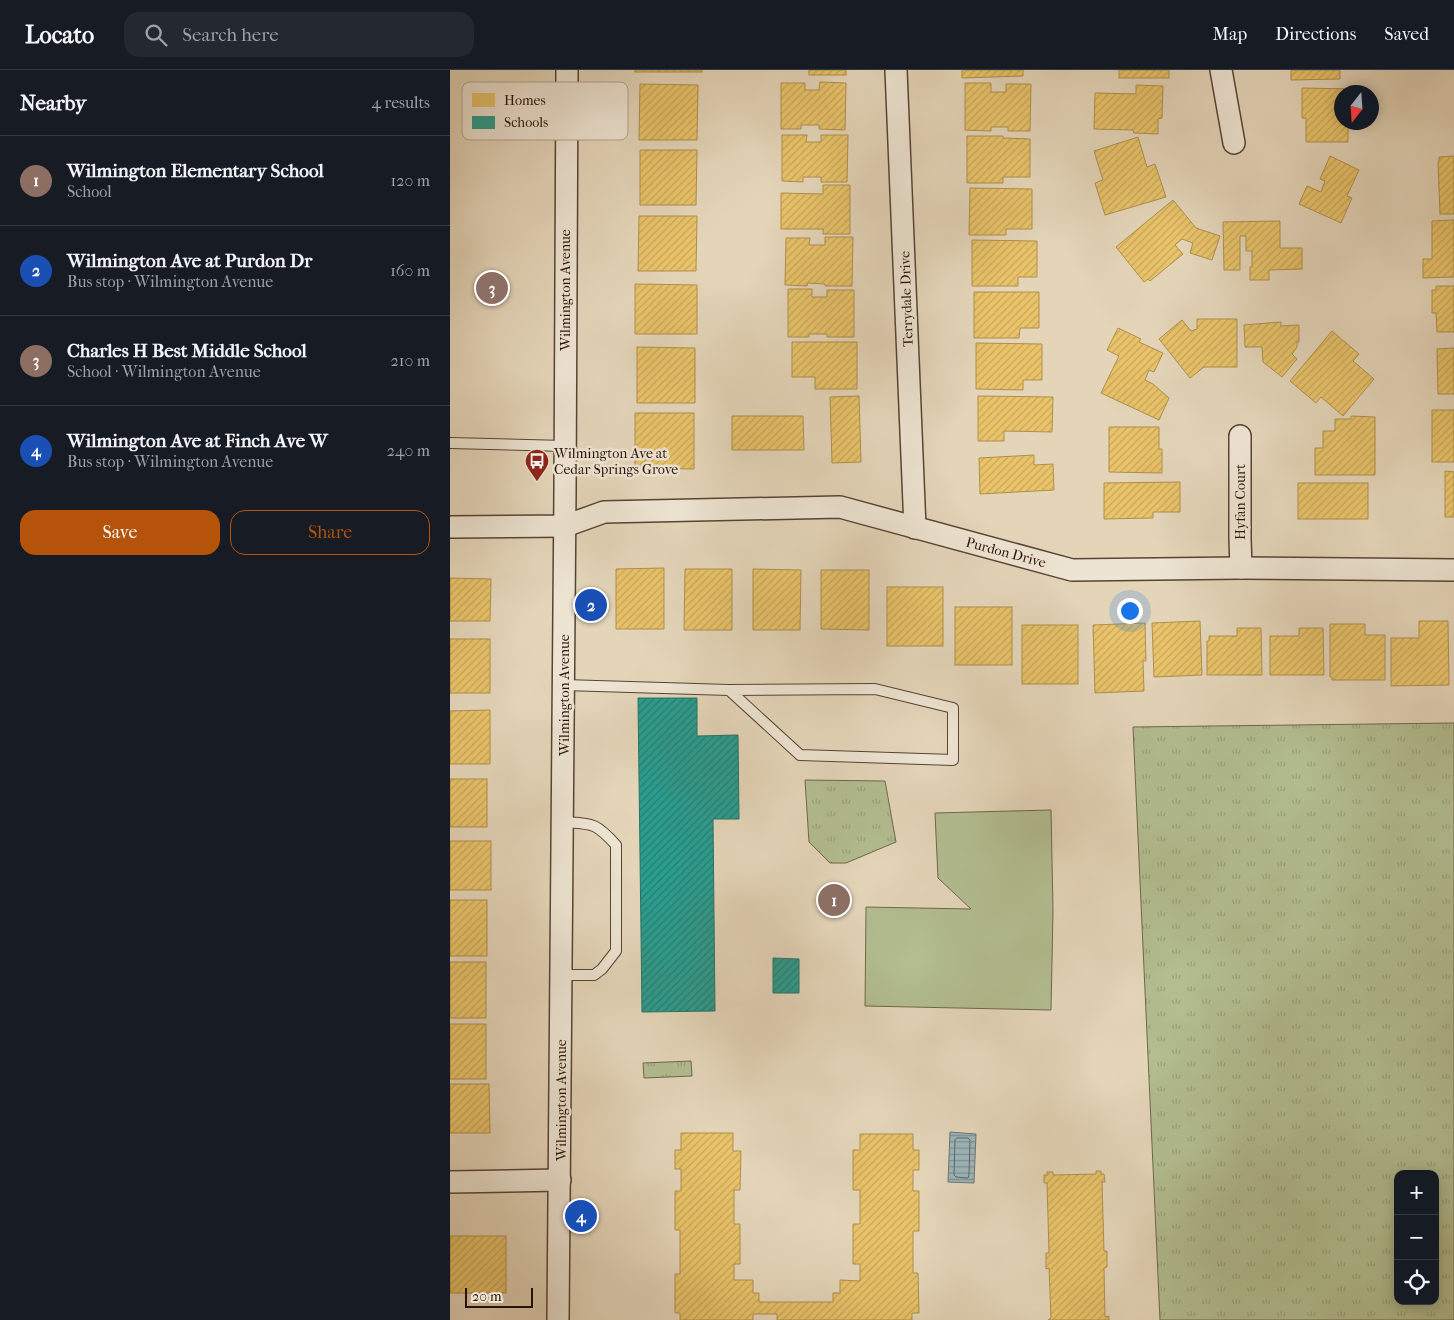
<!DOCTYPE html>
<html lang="en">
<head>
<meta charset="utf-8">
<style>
	body { margin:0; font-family:"IM FELL French Canon",serif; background:#242831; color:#f1f3f6 }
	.controls { position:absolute; right:15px; bottom:15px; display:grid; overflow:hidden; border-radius:10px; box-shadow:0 2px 12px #0003 }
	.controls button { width:45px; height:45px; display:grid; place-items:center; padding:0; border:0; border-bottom:1px solid #363941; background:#171b24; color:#f1f3f6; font:25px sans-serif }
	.compass { position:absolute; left:884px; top:15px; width:45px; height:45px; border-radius:50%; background:#171b24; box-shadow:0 2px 12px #0003; rotate:197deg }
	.scale { position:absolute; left:15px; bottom:12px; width:68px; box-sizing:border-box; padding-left:5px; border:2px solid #2a1208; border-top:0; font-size:14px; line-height:18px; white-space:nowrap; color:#2a1208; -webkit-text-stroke:4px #ede4d2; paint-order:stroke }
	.you { position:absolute; left:679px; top:540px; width:18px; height:18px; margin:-12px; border:4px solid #fff; border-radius:50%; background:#1a73e8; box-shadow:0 0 0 8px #1a73e833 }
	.badge { display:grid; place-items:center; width:32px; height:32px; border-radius:50%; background:#b45309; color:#fff; font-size:16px; font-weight:700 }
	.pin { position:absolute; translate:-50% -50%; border:2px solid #fff; box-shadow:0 1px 5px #0006 }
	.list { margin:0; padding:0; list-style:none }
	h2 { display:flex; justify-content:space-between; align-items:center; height:65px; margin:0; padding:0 20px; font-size:21px }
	h2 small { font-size:16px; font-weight:400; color:#9ea1a6 }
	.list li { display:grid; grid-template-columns:32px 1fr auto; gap:15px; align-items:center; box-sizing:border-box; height:90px; padding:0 20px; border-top:1px solid #363941 }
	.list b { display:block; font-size:19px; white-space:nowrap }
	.list p { margin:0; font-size:16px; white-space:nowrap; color:#9ea1a6 }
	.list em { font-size:16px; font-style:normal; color:#9ea1a6 }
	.actions { display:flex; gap:10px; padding:15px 20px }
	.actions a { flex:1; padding:11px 0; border:1px solid #b45309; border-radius:15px; text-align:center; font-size:18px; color:#b45309 }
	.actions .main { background:#b45309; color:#fff }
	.icon { flex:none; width:28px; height:28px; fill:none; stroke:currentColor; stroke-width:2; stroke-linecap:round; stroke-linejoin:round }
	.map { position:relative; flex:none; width:1004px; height:1250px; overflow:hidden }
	header { display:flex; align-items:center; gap:30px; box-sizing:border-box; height:70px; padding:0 25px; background:#171b24; border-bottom:1px solid #363941 }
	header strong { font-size:24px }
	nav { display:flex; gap:28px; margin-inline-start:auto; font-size:18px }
	.search { width:350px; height:45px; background:#242831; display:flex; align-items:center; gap:12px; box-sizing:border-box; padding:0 18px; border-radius:15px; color:#9ea1a6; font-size:19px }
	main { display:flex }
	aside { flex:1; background:#171b24 }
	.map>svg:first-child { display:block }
	.park { fill:url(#park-tufts); stroke:#6e684c; fill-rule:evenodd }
	.pitch { fill:#b2bd90; stroke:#6e684c }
	.water { fill:url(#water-rules); stroke:#6e7473 }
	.homes { fill:url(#homes-hatch); stroke:#b08f4d }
	.schools { fill:url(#schools-hatch); stroke:#2a7366 }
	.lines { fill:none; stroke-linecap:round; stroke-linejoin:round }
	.shore { stroke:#626462; stroke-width:1 }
	.service-casing { stroke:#584334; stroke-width:12 }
	.minor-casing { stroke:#584334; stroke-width:24 }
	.service { stroke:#ede4d2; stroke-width:10 }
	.minor { stroke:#ede4d2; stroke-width:21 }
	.labels { text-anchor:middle; stroke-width:5; stroke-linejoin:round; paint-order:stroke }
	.street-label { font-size:14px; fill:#2a1208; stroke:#ede4d2 }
	.poi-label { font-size:14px; fill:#2a1208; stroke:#ede4d2; text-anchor:start }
	.key { fill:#ede4d2; stroke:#b2a595; stroke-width:1 }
	.key-label { font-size:14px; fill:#2a1208 }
</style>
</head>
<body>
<header>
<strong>Locato</strong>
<div class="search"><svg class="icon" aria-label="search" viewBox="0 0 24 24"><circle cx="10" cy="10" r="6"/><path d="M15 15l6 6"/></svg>Search here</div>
<nav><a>Map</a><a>Directions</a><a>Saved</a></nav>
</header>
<main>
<aside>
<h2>Nearby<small>4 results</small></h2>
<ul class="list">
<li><span class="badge" style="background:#8d6e63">1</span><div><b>Wilmington Elementary School</b><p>School</p></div><em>120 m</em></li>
<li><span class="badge" style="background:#1a4fb4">2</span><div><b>Wilmington Ave at Purdon Dr</b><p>Bus stop · Wilmington Avenue</p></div><em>160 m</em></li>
<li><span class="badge" style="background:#8d6e63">3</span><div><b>Charles H Best Middle School</b><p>School · Wilmington Avenue</p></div><em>210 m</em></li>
<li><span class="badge" style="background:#1a4fb4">4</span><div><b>Wilmington Ave at Finch Ave W</b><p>Bus stop · Wilmington Avenue</p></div><em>240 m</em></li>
</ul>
<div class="actions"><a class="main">Save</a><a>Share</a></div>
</aside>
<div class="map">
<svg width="1004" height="1250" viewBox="0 0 1004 1250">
	<defs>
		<pattern id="park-tufts" width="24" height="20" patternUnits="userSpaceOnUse" patternTransform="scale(1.25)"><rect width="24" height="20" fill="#b2bd90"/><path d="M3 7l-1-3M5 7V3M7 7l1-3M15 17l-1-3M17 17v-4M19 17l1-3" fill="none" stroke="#99a17b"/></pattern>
		<pattern id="water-rules" width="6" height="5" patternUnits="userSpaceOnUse" patternTransform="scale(1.25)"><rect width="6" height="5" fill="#9bb5bb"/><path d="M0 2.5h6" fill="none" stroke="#7f9296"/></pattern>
		<pattern id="homes-hatch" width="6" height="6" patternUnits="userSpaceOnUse" patternTransform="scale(1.25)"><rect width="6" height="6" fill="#e9c46a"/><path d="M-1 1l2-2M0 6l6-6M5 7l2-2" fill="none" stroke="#c8a75a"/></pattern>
		<pattern id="schools-hatch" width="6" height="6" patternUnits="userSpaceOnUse" patternTransform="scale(1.25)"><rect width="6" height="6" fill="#2a9d8f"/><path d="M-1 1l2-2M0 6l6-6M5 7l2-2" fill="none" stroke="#247f73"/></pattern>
	</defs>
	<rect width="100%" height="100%" fill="#e4d5b9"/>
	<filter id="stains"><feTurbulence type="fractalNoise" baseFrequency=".004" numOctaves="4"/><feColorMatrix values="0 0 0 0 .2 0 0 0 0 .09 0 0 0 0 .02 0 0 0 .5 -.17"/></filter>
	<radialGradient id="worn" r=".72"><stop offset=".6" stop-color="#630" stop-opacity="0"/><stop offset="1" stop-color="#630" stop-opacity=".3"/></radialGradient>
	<g class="park">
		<path d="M1004,653V1250H710L683,657ZM948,1104H985V1231H948Z"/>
		<path d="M355,710L435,711L446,772L396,793H380L359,772Z"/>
		<path d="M241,991L242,1006L194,1008L193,993Z"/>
	</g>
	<path class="pitch" d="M601,740L603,840L601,940L415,936L416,837L521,839L488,808L485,743Z"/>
	<path class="water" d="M500,1062L526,1064L524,1113L498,1112Z"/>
	<g class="homes">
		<rect x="185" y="0" width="67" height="2"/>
		<rect x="359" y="0" width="37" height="5"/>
		<path d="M512,0H573V6L512,8Z"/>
		<rect x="669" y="0" width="50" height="8"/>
		<path d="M841,0H890V9L841,10Z"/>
		<path d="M370,12L396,13L395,60L369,59V55H351V59H331V13H355V20H369Z"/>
		<path d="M515,13H541V22H556V14H581L580,61H558V57H541V61L515,60Z"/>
		<path d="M190,14L248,15L247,70H189Z"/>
		<path d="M686,15L713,16L712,48L708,49V64L684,63L683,60L644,59L645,23L686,24Z"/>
		<path d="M852,18L904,19V22H892V52H898V72H856V48H852Z"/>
		<path d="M332,65H357L356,72H371V65H398L397,112H371V107H353V112L332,111Z"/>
		<path d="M517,66H553V68L580,69V107H553V113H517Z"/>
		<path d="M688,67L697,97L705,94L716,127L655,145L645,113L653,110L644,81Z"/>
		<path d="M190,80H247L246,135H190Z"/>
		<path d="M880,86L909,100L897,126L902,128L891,153L849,134L857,116L871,122L875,111L870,109Z"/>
		<path d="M1004,86V144H990L988,92H989V87Z"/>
		<path d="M373,115H400V164H373V159H331V123L373,124Z"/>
		<path d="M520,118L582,119V159H556V165H519Z"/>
		<path d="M723,130L746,158L770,166L762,190L740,183L743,173L732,169L725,175L733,184L700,211L698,209L694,212L666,177Z"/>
		<path d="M189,146H247L246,201H188Z"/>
		<path d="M1004,150V207L973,208V189H982V151Z"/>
		<path d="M830,151V178H852V199L819,200V210H800V197H802V181H796V166H790V200H774L773,152Z"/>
		<path d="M375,167H403L402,216H375V214L358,213L357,216L335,215L336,168H360L359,175H375Z"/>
		<path d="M522,170L587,171V207H568V216H522Z"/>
		<path d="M185,214L247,215V264H185Z"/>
		<path d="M986,216H1004V262H987L986,243H982V220H986Z"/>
		<path d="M338,219H362V227H377V220H404V267H377V264H359V267H338Z"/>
		<path d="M524,222H589V258H570L569,268H524Z"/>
		<path d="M747,249H787V297H754L740,308L709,269L732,250L741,261L747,259Z"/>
		<path d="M831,252V256L849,255V272H847V277L842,284L847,289L832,307L813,292L812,277H795L794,255Z"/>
		<path d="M668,258L691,269L689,272L713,283L704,302L699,300L695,310L703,314L719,328L709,350L651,323L669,286L657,280Z"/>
		<path d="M882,261L909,284L903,291L924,309L893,346L871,327L866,333L840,311Z"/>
		<path d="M342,272H407V319H365V307H342Z"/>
		<path d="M526,273L592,274V310H573V320L526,319Z"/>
		<path d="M187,277L245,278V333H187Z"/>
		<path d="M1004,278V324H988L987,279Z"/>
		<path d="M409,326L411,392L382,393L380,327Z"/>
		<path d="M528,326L603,327L602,362L554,361V371H528Z"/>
		<rect x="982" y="340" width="22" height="52"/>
		<path d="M185,343H244V399L185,398Z"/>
		<path d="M282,346H353L354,380H282Z"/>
		<path d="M901,346L925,347V405H865V378H873V361H885V349H901Z"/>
		<path d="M659,357H709V379H712V403L659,402Z"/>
		<path d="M584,385V395L603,394L604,420L530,424L529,388Z"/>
		<path d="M995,401L1004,402V447H995Z"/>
		<path d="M730,412V442H703V448L654,449V413Z"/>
		<rect x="848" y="413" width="70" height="36"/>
		<path d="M214,498V559H166V499Z"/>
		<path d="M235,499H282V560H234Z"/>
		<path d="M303,499L351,500L350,560H303Z"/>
		<path d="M371,500H419V560L371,559Z"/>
		<path d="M0,508L41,509L40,551H0Z"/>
		<rect x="437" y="517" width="56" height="59"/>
		<rect x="505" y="537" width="57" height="58"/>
		<path d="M750,551L752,605L704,607L702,553Z"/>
		<path d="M969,551H998L999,615L941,616V568H969Z"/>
		<path d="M695,553L696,591H693L694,621L645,623L643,555Z"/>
		<path d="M880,554H915V565H935V610H882V607H880Z"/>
		<rect x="572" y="555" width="56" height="59"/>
		<path d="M787,558H811L812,605H757V571H759V566H787Z"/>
		<path d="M849,558H873L874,605H820V566H849Z"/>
		<rect x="0" y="569" width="40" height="54"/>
		<path d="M40,640V694H0V641Z"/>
		<rect x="0" y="709" width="37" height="48"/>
		<rect x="0" y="771" width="41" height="49"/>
		<rect x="0" y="830" width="37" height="56"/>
		<rect x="0" y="892" width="36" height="56"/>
		<rect x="0" y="954" width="36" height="55"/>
		<path d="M0,1014H39L40,1063H0Z"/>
		<path d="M231,1063H283V1081H291L290,1120H284V1154H290V1194H284V1210H303V1223H309V1232H383V1223H390V1210L410,1211V1194H403V1154H410V1120H403V1080H410V1064H463V1080H469V1100H463V1121H469V1161H463V1203H468L469,1243H462V1250H327V1244H303V1250H230V1243H225V1204H230V1160H225V1121H231V1099H225V1080H231Z"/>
		<path d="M646,1101H651V1104H654L655,1112H652L654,1181H657V1197L654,1198L655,1247L659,1246V1250H598L601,1248L599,1198L596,1199V1183H599L597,1113H594V1105H597V1102H603V1105L646,1104Z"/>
		<rect x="0" y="1166" width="56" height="57"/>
	</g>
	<g class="schools">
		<path d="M188,628H247V666L288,665L289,749H263L265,941L192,942Z"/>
		<path d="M323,888L349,889V923H323Z"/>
	</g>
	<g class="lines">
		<path class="shore" d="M507,1068H518L520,1070L519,1105L518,1108L506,1107L504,1105L505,1070Z"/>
		<defs>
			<g id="service">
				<path d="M0,373L115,376"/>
				<path d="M114,615L279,620L425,619L503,638V690L350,685L279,620"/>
				<path d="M111,905H144L152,899L166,881V775C145,752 143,754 113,752"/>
			</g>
			<g id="minor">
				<path d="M446,0L465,458"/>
				<path d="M771,0L784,73"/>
				<path d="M790,366V469L791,498"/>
				<path d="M0,457L115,456L154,442L390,437L622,500L791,498L1004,500"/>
				<path d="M0,1112L110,1110"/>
				<path d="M108,1250L115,422L117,0"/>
			</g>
		</defs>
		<use href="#service" class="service-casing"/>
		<use href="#minor" class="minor-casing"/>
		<use href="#service" class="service"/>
		<use href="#minor" class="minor"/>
	</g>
	<defs>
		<symbol id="bus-pin" viewBox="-11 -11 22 30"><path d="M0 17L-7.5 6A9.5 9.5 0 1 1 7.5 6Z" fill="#8f2418" stroke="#ede4d2"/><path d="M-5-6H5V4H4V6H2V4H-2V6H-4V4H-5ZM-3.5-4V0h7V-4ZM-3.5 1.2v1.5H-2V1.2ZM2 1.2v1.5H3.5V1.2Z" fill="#fff"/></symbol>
	</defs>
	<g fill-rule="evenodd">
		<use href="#bus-pin" x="73" y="377" width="28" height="38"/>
	</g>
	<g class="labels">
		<g class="street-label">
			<text transform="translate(115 220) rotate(-90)" y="5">Wilmington Avenue</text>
			<text transform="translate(456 229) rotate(-92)" y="5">Terrydale Drive</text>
			<text transform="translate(790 432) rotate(-90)" y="5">Hyfan Court</text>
			<text transform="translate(556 482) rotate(15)" y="5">Purdon Drive</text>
			<text transform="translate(114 625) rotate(-90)" y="5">Wilmington Avenue</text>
			<text transform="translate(111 1030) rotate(-90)" y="5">Wilmington Avenue</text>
		</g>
		<g class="poi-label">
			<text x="104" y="388">Wilmington Ave at<tspan x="104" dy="16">Cedar Springs Grove</tspan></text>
		</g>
	</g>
	<rect x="12" y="12" width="166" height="58" rx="8" class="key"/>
	<rect x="22" y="23" width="23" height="14" fill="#e9c46a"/>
	<rect x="22" y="46" width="23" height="13" fill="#2a9d8f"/>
	<g class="key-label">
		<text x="54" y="35">Homes</text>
		<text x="54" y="57">Schools</text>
	</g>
	<rect width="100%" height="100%" filter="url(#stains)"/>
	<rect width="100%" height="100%" fill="url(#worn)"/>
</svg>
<div class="controls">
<button>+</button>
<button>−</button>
<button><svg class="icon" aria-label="locate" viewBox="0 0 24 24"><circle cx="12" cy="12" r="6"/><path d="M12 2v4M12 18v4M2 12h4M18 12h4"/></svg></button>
</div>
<svg class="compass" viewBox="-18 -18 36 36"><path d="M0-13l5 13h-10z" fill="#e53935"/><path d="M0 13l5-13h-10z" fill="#9ea1a6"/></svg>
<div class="scale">20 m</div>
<div class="you"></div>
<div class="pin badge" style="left:384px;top:830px;background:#8d6e63">1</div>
<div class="pin badge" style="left:141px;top:535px;background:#1a4fb4">2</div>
<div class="pin badge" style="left:42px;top:218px;background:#8d6e63">3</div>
<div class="pin badge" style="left:131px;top:1146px;background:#1a4fb4">4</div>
</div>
</main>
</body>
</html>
